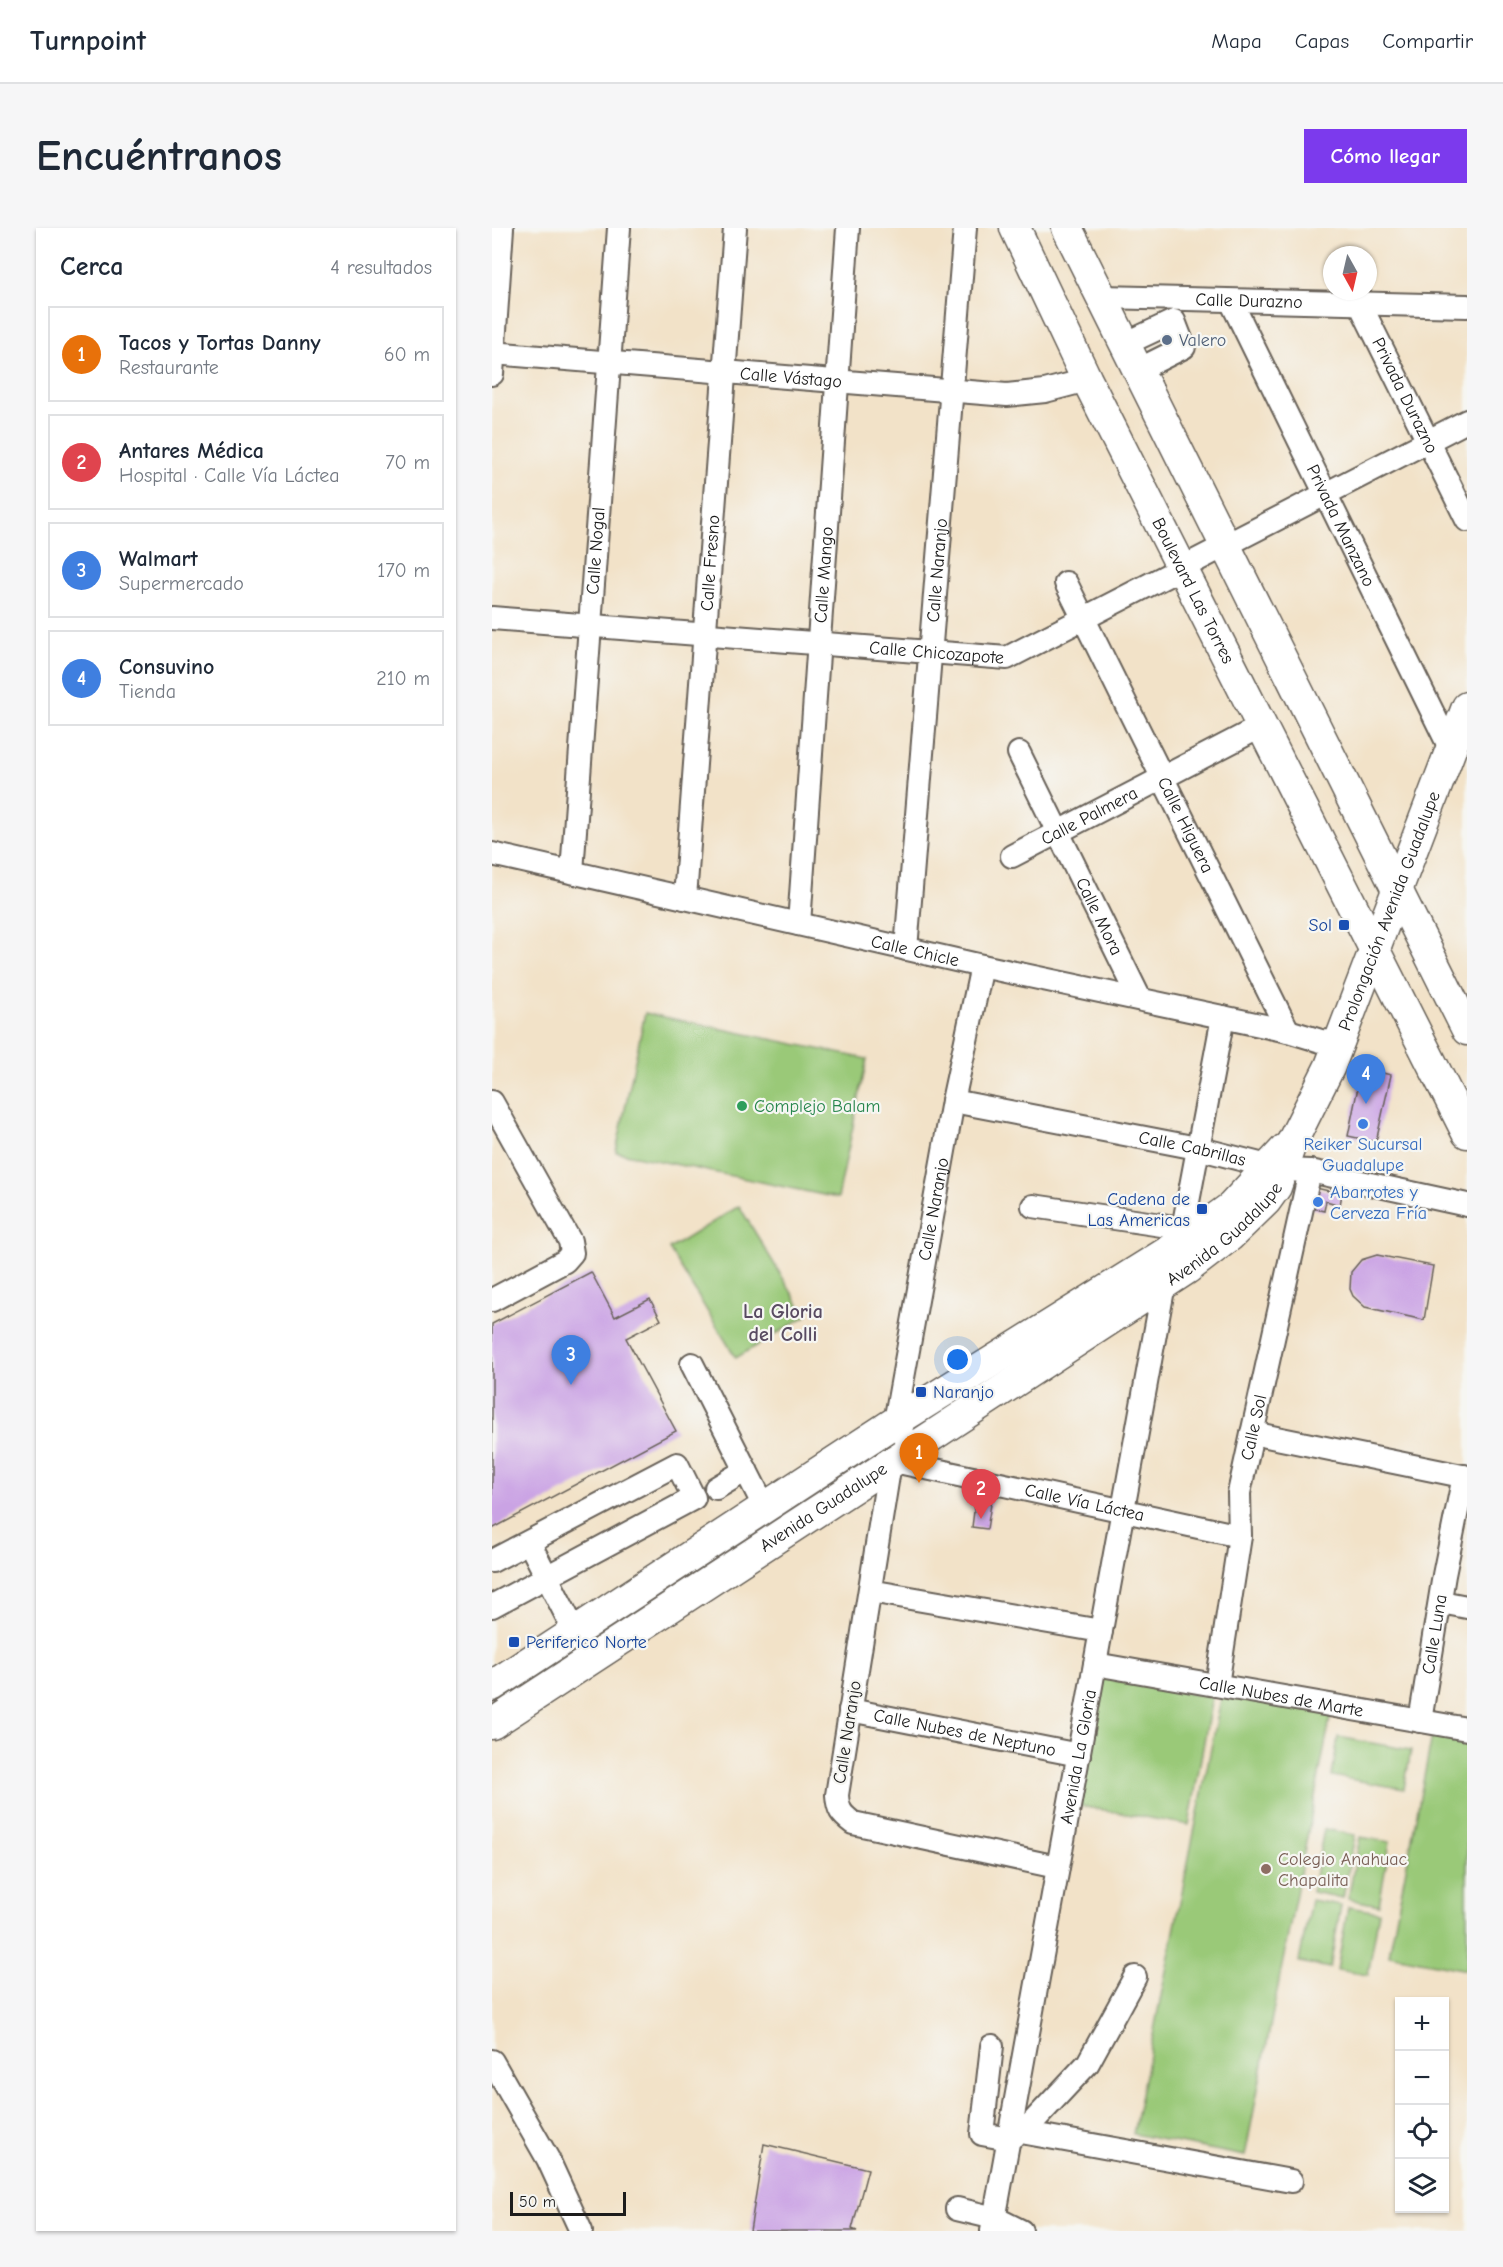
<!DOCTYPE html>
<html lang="es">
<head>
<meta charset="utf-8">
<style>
	body { margin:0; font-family:"Comic Neue",sans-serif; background:#f6f6f7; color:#1f2937 }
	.controls { position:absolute; right:18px; bottom:18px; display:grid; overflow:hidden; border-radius:0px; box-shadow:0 2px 4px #0004 }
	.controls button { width:54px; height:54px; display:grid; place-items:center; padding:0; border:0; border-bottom:2px solid #e0e1e3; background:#fff; color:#1f2937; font:30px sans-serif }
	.compass { position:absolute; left:831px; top:18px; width:54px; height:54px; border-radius:50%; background:#fff; box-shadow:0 2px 4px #0004; rotate:172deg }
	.scale { position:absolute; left:18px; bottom:15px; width:116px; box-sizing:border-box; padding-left:6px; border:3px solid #1c1c1c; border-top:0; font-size:16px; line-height:21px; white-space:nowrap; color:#1c1c1c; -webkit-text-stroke:4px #f6f6f2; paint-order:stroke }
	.you { position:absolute; left:466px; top:1132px; width:21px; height:21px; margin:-15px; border:4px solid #fff; border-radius:50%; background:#1a73e8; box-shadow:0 0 0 9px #1a73e833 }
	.badge { display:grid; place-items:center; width:39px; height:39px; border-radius:50%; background:#7c3aed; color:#fff; font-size:20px; font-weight:700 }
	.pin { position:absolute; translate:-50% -50px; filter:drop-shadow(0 2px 3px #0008) }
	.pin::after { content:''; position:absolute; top:32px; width:21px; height:18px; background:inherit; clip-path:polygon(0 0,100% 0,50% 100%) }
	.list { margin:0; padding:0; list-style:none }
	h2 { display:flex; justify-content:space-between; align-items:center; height:78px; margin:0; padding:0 24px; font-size:26px }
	h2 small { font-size:20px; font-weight:400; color:#747a83 }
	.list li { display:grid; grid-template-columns:39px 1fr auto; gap:18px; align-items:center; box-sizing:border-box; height:96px; margin:0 12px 12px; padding:0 12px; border:2px solid #e0e1e3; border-radius:0px }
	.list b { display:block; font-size:22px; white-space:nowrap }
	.list p { margin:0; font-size:20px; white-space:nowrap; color:#747a83 }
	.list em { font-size:20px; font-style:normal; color:#747a83 }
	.icon { flex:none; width:33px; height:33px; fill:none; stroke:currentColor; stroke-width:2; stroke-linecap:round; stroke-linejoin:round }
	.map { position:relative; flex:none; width:975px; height:2003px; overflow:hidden; border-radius:0px }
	header { display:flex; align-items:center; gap:36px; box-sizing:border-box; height:84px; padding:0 30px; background:#fff; border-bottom:2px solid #e0e1e3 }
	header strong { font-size:28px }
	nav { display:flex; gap:33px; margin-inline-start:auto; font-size:21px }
	.intro { display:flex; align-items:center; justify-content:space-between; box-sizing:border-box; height:144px; padding:0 36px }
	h1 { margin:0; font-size:42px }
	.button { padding:15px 27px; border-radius:0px; background:#7c3aed; color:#fff; font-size:21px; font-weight:700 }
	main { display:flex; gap:36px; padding:0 36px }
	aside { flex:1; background:#fff; border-radius:0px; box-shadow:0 2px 4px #0004 }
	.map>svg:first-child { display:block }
	.green { fill:#9ac978; stroke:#5b724a; stroke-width:1.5 }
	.building { fill:#caa3e4 }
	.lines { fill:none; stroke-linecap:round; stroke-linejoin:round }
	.minor-casing { stroke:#676158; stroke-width:26 }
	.major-casing { stroke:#676158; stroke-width:33 }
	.minor { stroke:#fff; stroke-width:22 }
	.major { stroke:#fff; stroke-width:30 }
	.service-dot { fill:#5c6f8a; stroke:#f6f6f2; stroke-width:2 }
	.transit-dot { fill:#1a4fb4; stroke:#f6f6f2; stroke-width:2 }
	.leisure-dot { fill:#2e9e5b; stroke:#f6f6f2; stroke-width:2 }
	.shop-dot { fill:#3f7fe0; stroke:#f6f6f2; stroke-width:2 }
	.education-dot { fill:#8d6e63; stroke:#f6f6f2; stroke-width:2 }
	.labels { text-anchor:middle; stroke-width:4.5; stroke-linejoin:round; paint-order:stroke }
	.street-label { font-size:18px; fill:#1c1c1c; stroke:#f6f6f2 }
	.service-label { font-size:18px; fill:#4e5e75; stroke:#f6f6f2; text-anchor:start }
	.transit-label { font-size:18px; fill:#164399; stroke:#f6f6f2; text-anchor:end }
	.leisure-label { font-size:18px; fill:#27864d; stroke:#f6f6f2; text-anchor:start }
	.shop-label { font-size:18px; fill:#366cbe; stroke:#f6f6f2 }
	.education-label { font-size:18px; fill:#785e54; stroke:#f6f6f2; text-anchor:start }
	.neighbourhood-label { font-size:20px; font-weight:bold; fill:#594b62; stroke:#f6f6f2 }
</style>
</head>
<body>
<header>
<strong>Turnpoint</strong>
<nav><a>Mapa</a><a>Capas</a><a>Compartir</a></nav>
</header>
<div class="intro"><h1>Encuéntranos</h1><a class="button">Cómo llegar</a></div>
<main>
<aside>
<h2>Cerca<small>4 resultados</small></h2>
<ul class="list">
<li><span class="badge" style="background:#e8710a">1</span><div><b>Tacos y Tortas Danny</b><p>Restaurante</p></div><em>60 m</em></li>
<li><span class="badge" style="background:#e0444e">2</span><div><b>Antares Médica</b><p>Hospital · Calle Vía Láctea</p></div><em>70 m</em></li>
<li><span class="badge" style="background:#3f7fe0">3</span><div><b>Walmart</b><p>Supermercado</p></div><em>170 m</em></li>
<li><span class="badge" style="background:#3f7fe0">4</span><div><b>Consuvino</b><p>Tienda</p></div><em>210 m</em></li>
</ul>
</aside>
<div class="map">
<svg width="975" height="2003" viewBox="0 0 975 2003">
	<rect width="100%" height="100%" fill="#f6f6f2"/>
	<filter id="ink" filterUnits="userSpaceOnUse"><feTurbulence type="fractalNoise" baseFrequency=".0167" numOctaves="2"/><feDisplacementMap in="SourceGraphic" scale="12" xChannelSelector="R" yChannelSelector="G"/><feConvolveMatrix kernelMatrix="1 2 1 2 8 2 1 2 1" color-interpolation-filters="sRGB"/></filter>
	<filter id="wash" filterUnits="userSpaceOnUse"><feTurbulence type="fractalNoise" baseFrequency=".008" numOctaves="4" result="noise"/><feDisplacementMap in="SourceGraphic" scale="24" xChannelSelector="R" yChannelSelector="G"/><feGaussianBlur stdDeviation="1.35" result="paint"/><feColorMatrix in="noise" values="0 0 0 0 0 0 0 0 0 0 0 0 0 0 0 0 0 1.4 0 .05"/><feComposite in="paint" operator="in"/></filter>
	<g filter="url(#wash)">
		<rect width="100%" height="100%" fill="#f2e2c8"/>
		<g class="green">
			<path d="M153,785L375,831L346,970L124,924Z"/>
			<path d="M247,978L314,1088L244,1130L177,1021Z"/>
			<path d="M611,1450L720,1469L697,1597L588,1578Z"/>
			<path d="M730,1466L839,1486L753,1928L641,1906Z"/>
			<path d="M941,1503L975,1509V1742L897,1727Z"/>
			<path d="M846,1509L919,1522L912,1561L840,1548Z"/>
			<path d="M832,1601L863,1607L851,1670L820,1664Z"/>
			<path d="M868,1609L898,1614L887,1677L856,1671Z"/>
			<path d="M819,1672L849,1677L838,1740L807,1734Z"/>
			<path d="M856,1679L887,1684L876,1747L845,1742Z"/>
		</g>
		<g id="blocks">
			<g class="building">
				<path d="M875,841L899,847L884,914L856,908L867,854Z"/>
				<path d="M824,960L850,966L848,977L834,973L832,983L819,980Z"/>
				<path d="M885,1027L941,1038L932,1092L873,1079L861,1068L858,1061L859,1044L869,1032Z"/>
				<path d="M99,1044L123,1089L158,1071L169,1092L134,1110L184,1203L0,1301V1096Z"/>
				<path d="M484,1268L500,1270L495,1301L480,1299Z"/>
				<path d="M272,1916L376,1941L360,2001L365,2003H258Z"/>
			</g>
		</g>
	</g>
	<g filter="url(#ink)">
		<use href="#blocks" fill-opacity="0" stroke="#676158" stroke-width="1.5"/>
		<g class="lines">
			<defs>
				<g id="minor">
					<path id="s1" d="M610,69L975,78"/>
					<path id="s2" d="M739,73L959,522"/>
					<path id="s3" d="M868,76L975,292"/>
					<path d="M633,116L682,93L692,119L646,142"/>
					<path id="s4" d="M0,125L515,167L553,163L595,152"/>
					<path d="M0,146L10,0"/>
					<path id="s5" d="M574,355L796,803"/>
					<path id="s6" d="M0,390L515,430L975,193"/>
					<path id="s7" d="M527,525L648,771"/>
					<path id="s8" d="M0,626L490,738L796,803L829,813L847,814"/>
					<path id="s9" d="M520,628L770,498"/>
					<path id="s10" d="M80,644L127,0"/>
					<path id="s11" d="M193,670L243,0"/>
					<path id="s12" d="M307,696L356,0"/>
					<path id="s13" d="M414,721L473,0"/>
					<path id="s14" d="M461,873L705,920L791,942L818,943L975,977"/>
					<path d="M0,874L78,1013L80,1025L73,1033L0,1072"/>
					<path d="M541,978L690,1000"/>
					<path d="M688,1016L731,789"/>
					<path d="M200,1136L273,1280"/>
					<path d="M760,1205L975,1249"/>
					<path id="s15" d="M421,1220L403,1194L461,873L490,738"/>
					<path id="s16" d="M402,1233L748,1308"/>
					<path d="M398,1235L345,1567C346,1582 349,1586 361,1595L565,1639"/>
					<path d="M224,1260L254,1242"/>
					<path d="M37,1314L83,1404"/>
					<path d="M0,1333L185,1236L202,1270L0,1378"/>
					<path d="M378,1363L609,1403"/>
					<path d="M949,1374L975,1379"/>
					<path id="s17" d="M603,1436L975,1501"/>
					<path id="s18" d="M725,1457L748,1308L747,1265L818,943"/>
					<path id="s19" d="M358,1482L587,1527"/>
					<path id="s20" d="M928,1493L952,1347L972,1248"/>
					<path d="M500,1818L490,1906L517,1911L538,1897L596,1835L643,1749"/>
					<path d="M0,1833L56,1931L89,2003"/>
					<path d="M529,1904L799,1953"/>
					<path d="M465,1981L503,1990L529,2003"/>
					<path id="s21" d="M500,2003L672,1056"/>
				</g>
				<g id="major">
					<path id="s22" d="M523,0L595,152L975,905"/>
					<path d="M575,0L975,802"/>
					<path d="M0,1458L403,1194L688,1016L739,979L793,921"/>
					<path id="s23" d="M0,1496L695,1041L738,1008L774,973L784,959L799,916L838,838L975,479"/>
				</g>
			</defs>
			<use href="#minor" class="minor-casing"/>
			<use href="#major" class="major-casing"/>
			<use href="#minor" class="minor"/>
			<use href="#major" class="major"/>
		</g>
	</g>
	<circle class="service-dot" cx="675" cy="112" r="6"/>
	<g class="transit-dot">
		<rect x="846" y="691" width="12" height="12" rx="3"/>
		<rect x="704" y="975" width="12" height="12" rx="3"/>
		<rect x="423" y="1158" width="12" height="12" rx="3"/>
		<rect x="16" y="1408" width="12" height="12" rx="3"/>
	</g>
	<circle class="leisure-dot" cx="250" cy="878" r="6"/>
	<g class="shop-dot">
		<circle cx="871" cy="896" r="6"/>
		<circle cx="826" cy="974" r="6"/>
	</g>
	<circle class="education-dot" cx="774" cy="1641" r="6"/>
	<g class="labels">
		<g class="street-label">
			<text dy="6" stroke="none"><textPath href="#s1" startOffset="147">Calle Durazno</textPath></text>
			<text dy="6" stroke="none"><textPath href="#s4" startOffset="300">Calle Vástago</textPath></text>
			<text dy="6" stroke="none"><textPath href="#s3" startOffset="102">Privada Durazno</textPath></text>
			<text dy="6" stroke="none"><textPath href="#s2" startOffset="250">Privada Manzano</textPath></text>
			<text dy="6" stroke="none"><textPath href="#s10" startOffset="322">Calle Nogal</textPath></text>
			<text dy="6" stroke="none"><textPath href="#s11" startOffset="336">Calle Fresno</textPath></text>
			<text dy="6" stroke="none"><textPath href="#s13" startOffset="380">Calle Naranjo</textPath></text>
			<text dy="6" stroke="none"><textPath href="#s12" startOffset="350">Calle Mango</textPath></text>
			<text dy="6" stroke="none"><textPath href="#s22" startOffset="404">Boulevard Las Torres</textPath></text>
			<text dy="6" stroke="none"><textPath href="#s6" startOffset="446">Calle Chicozapote</textPath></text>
			<text dy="6" stroke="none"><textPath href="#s9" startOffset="87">Calle Palmera</textPath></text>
			<text dy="6" stroke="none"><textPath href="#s5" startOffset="270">Calle Higuera</textPath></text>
			<text dy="6" stroke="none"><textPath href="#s23" startOffset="1251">Prolongación Avenida Guadalupe</textPath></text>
			<text dy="6" stroke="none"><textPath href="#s7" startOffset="182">Calle Mora</textPath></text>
			<text dy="6" stroke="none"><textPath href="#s8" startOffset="434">Calle Chicle</textPath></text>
			<text dy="6" stroke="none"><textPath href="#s14" startOffset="244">Calle Cabrillas</textPath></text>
			<text dy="6" stroke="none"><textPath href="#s15" startOffset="248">Calle Naranjo</textPath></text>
			<text dy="6" stroke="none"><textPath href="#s23" startOffset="882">Avenida Guadalupe</textPath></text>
			<text dy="6" stroke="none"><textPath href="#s18" startOffset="261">Calle Sol</textPath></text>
			<text dy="6" stroke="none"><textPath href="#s16" startOffset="195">Calle Vía Láctea</textPath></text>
			<text dy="6" stroke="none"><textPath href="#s23" startOffset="396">Avenida Guadalupe</textPath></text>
			<text dy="6" stroke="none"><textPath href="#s20" startOffset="88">Calle Luna</textPath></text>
			<text dy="6" stroke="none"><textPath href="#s17" startOffset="189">Calle Nubes de Marte</textPath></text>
			<text transform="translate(355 1504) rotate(-81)" y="6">Calle Naranjo</text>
			<text dy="6" stroke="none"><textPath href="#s19" startOffset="117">Calle Nubes de Neptuno</textPath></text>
			<text dy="6" stroke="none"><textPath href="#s21" startOffset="482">Avenida La Gloria</textPath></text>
		</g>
		<g class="service-label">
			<text x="687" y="118">Valero</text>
		</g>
		<g class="transit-label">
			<text x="840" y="703">Sol</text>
			<text x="698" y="977">Cadena de<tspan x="698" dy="21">Las Americas</tspan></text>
			<text x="441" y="1170" text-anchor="start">Naranjo</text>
			<text x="34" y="1420" text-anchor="start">Periferico Norte</text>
		</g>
		<g class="leisure-label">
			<text x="262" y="884">Complejo Balam</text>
		</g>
		<g class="shop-label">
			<text x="871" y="922">Reiker Sucursal<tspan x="871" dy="21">Guadalupe</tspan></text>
			<text x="838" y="970" text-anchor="start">Abarrotes y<tspan x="838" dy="21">Cerveza Fría</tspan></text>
		</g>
		<g class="education-label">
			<text x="786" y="1637">Colegio Anahuac<tspan x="786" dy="21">Chapalita</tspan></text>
		</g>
		<g class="neighbourhood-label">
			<text x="291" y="1090">La Gloria<tspan x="291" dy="23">del Colli</tspan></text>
		</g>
	</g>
</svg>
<div class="controls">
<button>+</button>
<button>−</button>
<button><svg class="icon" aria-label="locate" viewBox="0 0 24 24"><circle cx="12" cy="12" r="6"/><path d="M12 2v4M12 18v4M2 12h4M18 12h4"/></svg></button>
<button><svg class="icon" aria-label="layers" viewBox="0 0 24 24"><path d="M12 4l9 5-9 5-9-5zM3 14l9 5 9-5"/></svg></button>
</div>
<svg class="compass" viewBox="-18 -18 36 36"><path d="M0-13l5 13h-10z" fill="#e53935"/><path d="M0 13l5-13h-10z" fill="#747a83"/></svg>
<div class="scale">50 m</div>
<div class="you"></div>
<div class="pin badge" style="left:427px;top:1255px;background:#e8710a">1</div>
<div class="pin badge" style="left:489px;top:1291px;background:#e0444e">2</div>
<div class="pin badge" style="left:79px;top:1157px;background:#3f7fe0">3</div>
<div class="pin badge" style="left:874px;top:876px;background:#3f7fe0">4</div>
</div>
</main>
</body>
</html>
